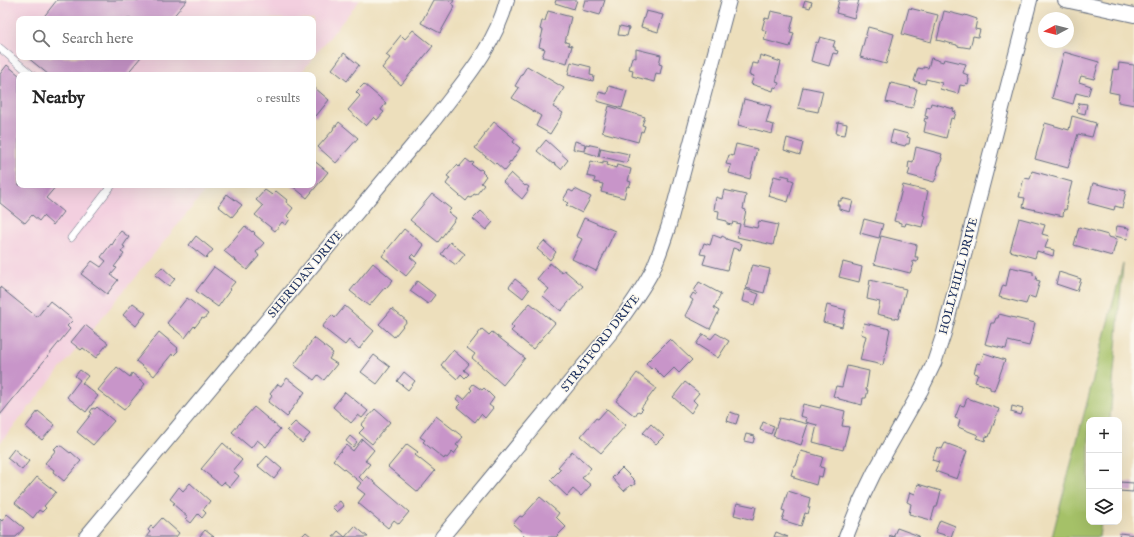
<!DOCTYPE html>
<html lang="en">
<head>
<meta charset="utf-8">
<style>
	body { margin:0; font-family:"IM FELL English",serif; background:#f2f2f2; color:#222 }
	.controls { position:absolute; right:12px; bottom:12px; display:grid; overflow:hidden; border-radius:8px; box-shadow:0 4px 16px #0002 }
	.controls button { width:36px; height:36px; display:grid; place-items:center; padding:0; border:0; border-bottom:1px solid #e0e0e0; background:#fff; color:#222; font:20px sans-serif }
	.compass { position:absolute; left:1038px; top:12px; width:36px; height:36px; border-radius:50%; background:#fff; box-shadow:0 4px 16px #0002; rotate:263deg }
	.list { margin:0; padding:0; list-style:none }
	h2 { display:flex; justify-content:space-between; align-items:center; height:52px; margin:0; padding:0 16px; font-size:17px }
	h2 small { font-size:13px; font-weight:400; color:#767676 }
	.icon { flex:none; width:22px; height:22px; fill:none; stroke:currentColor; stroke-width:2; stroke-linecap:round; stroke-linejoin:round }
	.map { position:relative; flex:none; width:1134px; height:537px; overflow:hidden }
	.search { position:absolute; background:#fff; box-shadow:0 4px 16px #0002; left:16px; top:16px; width:300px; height:44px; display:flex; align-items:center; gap:10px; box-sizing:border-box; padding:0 14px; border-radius:8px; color:#767676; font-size:15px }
	.panel { position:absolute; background:#fff; box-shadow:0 4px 16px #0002; left:16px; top:72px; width:300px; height:116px; border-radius:8px }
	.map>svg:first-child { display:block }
	.built { fill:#f3cfdf; fill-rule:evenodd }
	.green { fill:#a5c167; stroke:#607862 }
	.building { fill:#c895c9 }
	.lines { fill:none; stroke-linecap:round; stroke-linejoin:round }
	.lane-casing { stroke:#646d7f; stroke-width:8 }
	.street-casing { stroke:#646d7f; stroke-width:16 }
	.lane { stroke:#fff; stroke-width:7 }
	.street { stroke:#fff; stroke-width:14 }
	.labels { text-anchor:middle; stroke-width:3; stroke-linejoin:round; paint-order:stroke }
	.street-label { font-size:12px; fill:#1b2f5e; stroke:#fbf7ec }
</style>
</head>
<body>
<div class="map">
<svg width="1134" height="537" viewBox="0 0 1134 537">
	<rect width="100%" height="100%" fill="#fbf7ec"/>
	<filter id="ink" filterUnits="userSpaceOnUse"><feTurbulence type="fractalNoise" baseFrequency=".025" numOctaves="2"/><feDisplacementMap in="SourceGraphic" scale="8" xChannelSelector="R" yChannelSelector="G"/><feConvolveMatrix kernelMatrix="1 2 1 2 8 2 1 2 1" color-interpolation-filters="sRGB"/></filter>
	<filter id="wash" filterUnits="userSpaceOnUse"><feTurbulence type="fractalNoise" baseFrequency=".012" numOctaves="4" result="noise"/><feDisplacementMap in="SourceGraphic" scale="16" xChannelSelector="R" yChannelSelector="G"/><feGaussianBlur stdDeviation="0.9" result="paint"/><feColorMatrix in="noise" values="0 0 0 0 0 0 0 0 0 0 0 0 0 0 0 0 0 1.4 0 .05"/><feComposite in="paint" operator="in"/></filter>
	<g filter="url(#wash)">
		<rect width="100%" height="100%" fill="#eddfbc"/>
		<path class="built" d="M0,0H360L299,75H19V185H210L0,443ZM19,19H313V57H19Z"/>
		<path class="green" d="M1123,264L1110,420H1089V522H1101L1099,537H1052Z"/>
		<g id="blocks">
			<g class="building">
				<path d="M57,0H187L171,19H42Z"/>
				<path d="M433,0H454L452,4L455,6L440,33L421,23Z"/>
				<path d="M556,0H577L574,9L555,3Z"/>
				<path d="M585,0H605L600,15L582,10Z"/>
				<path d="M805,0L812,2L810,8L803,6Z"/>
				<path d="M839,0H859L854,18L836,13Z"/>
				<path d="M909,8L938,15L931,42L902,34Z"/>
				<path d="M548,11L571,17L565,42L569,43L568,45L572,46L567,63L542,57L545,49L539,47L543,30L540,29L542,21H545Z"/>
				<path d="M646,11L663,15L658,32L641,27Z"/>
				<path d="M771,11L794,16L790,32L794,33L790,47L764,40L766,31L762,29L765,18L769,19Z"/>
				<path d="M944,11L964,16L965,15L977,19L975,29L980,30L978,37L973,36L970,48L957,46V45L937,40Z"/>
				<path d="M620,26L629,28L627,36L618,35Z"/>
				<path d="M868,27L894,34L886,64L860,57Z"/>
				<path d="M413,30L433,46L401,85L382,68L390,58L386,55L394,46L393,45L401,35L405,39Z"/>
				<path d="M820,37L835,41L833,47H835V50L838,51L837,54L833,53L829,66L811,61L816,42L818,43Z"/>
				<path d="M636,49L661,55L659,64L662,65L660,74L656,73L654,82L632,76L633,70L629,69L632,57L636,58Z"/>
				<path d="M1064,52L1099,62L1094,79L1081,76L1079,82L1091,86L1088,96L1076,93L1073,104L1052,98Z"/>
				<path d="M344,53L359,65L347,81L332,69Z"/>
				<path d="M760,55L781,62L776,82L779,83L777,88L774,87L773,91L751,84L754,76L749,75L752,63L758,64Z"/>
				<path d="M27,57H141L126,75H49Z"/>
				<path d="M931,58L943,62L944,59L966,64L963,73L968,75L967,78L969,79L968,84L966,83L965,86L960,85L958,94L940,89L942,83L926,79L925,84L914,81L918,68L923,69V67L928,68Z"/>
				<path d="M571,62L591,67L590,75L594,76L593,81L568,75Z"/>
				<path d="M1119,63L1134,65V105L1118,102L1119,94L1109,92L1113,69L1118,70Z"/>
				<path d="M7,65L19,75V185H57L46,198L63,212L53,225L43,216L39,221L32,215L25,223L0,203V74Z"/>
				<path d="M527,66L564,88L553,107L563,113L550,134L536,126L541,116L512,98L519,88L515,86Z"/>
				<path d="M891,83L917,89L912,108L886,102Z"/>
				<path d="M364,84L386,103L381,110L384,112L377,120L374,117L366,126L348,110L360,96L356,92Z"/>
				<path d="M609,86L627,91L622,108L597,101L599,92L607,94Z"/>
				<path d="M803,87L823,91L818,112L798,108Z"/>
				<path d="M315,88L329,100L316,116L313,114V91Z"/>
				<path d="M744,99L771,106L766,123L774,125L772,134L738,125Z"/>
				<path d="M931,103L954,109L953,111L956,112L954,119L951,118L946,138L924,132L926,122L924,121L925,118L927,119L928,117L925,116L927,106L930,107Z"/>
				<path d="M1079,103L1087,104L1085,114L1077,112Z"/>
				<path d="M609,106L645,117L642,125L645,126L643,132L641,131L638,142L602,132Z"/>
				<path d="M1072,116L1096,123L1092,137L1078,134L1068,168L1035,159L1045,123L1069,130Z"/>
				<path d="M339,122L358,138L336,163L318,147L333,130L334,126H336Z"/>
				<path d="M494,122L515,139L513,142L520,148L511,162L510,161L508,164L510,165L505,171L496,163L495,164L475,148L485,135L484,134Z"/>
				<path d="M838,122L847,124L845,135L836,134Z"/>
				<path d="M893,130L908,134L907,137L910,138L909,144H906L905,146L890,142Z"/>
				<path d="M787,138L803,143L800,155L784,150Z"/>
				<path d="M546,140L568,160L561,169L554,163L553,164L537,151Z"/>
				<path d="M575,141L585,144L584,151L573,149Z"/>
				<path d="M586,144L600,147L598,156L585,152Z"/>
				<path d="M736,144L757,149L750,179L729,173L731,165L726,164L729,155L733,156Z"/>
				<path d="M916,147L942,154L941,157L942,158L940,165H939L937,173L938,174L934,182L908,175L910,169L908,168L909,161L913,162Z"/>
				<path d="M601,148L629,154L627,163L599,156Z"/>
				<path d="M466,159L471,163L472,162L474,163L472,165L479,170L481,169L483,171L482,172L486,176L481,183L484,185L476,195L474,194L471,198L469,197L466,201L446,184L450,178L447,176L457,165L459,167Z"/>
				<path d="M313,160L328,172L307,198L291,185H313Z"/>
				<path d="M591,161L603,164V161L608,162L607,165L616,168L617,165L631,169L628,181L631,182L629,187L627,186L624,198L601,192L603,184L594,182L595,178L587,176Z"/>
				<path d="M1032,171L1072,182L1066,205L1067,206L1066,210L1064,209L1063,216L1023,207L1025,198L1019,197L1024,178L1030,179Z"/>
				<path d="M511,173L525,186L526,185L529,187L527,190L528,191L522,199L503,182Z"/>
				<path d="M782,175L790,177L789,179L794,181L788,202L768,196L774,176L781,178Z"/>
				<path d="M1093,183L1126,191L1122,208L1115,206L1114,210L1088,203Z"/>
				<path d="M903,185L928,191L923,215L925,216L922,227L906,223L905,226L901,225V223L894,221Z"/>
				<path d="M575,189L591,197L582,213L566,205L568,203L563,200L569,190L573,192Z"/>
				<path d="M265,190L272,195L276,191L287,200L286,202L293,208L287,216L290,219L286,225L282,222L275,231L255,215L263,206L256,200Z"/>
				<path d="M724,190L746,195L743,209L746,210L743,225L757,228L759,221L778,225L773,245L737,237L740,224L733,222L732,225L727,224V221L718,219L719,211L714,210L716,197L722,199Z"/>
				<path d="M227,194L242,205L232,217L218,206Z"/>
				<path d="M432,194L451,209L448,212L456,218L438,242L410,220Z"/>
				<path d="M841,198L853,201L850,212L839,209V205H837L838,201H841Z"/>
				<path d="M481,211L493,222L486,230L473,219Z"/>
				<path d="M584,218L615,231L596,271L572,259L582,239L576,236Z"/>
				<path d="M1019,218L1045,225L1042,234L1049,236L1045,248L1054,250L1053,256L1037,251L1035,258L1010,251Z"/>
				<path d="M864,219L883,224L879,238L860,233Z"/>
				<path d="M245,226L252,232L253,231L255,233L254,234L264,243L256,252L259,256L247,270L224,251Z"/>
				<path d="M1117,226L1129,228L1127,239L1115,236Z"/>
				<path d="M1079,227L1108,235V237L1117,239L1112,256L1074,245Z"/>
				<path d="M404,229L424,245L416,257L413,254L410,257L417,263L406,276L382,256Z"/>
				<path d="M121,231L129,237L123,246L125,247L121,252L124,254L114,267L117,268L111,275L118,280L107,294L81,274L92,261L101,267L106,261L101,257L111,244L112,245L115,240L114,239Z"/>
				<path d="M713,235L721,238L722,236L726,238V239L742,244L740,250L733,248L727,270L703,264L706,255L700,254L704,243L710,245Z"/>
				<path d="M196,236L213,250L206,258L189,245Z"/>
				<path d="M881,236L917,245L915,257H918L917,262L913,261V263L914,264L910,273L874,264Z"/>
				<path d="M544,241L556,252L550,260L537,249Z"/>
				<path d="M450,242L465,254L456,265L441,254Z"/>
				<path d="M843,262L862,267L859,282L839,277Z"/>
				<path d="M373,263L393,280L386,288L385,287L369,306L350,291Z"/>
				<path d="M550,263L562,273L564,270L583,286L561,311L543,296L549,289L537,279Z"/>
				<path d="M753,265L770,269L764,293L746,288L751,267H752Z"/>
				<path d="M162,267L175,279L169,286L155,275Z"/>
				<path d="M214,267L235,282L229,289L230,290L218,307L196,291Z"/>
				<path d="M1010,267L1033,272V275L1037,276L1036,280L1040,281L1035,298L1029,296L1026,304L999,297L1003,285L1006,286Z"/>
				<path d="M1059,272L1081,279L1077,291L1056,284Z"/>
				<path d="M515,279L529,290L523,298L509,287Z"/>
				<path d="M870,280L906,289L898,319L877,314L880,302L867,299Z"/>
				<path d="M417,281L435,295L428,304L410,291Z"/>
				<path d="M699,282L721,294L714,308L719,311L710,329L685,316L693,300L690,298L693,293L696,295L697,293L694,291Z"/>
				<path d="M0,287L37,317L50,301L73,320L67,326L70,329L0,415Z"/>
				<path d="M745,289L759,294L755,305L742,301Z"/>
				<path d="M187,298L208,314L204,319L202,318L195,327L194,326L185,338L167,323Z"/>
				<path d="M133,303L146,313L136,326L123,315Z"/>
				<path d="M530,303L555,323L533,349L511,331L514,328L511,325Z"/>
				<path d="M827,305L846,310L842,327L823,322Z"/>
				<path d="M345,306L374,331L359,349L349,340L345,345L322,327L332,315L335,318Z"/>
				<path d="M392,309L407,321L394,337L379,324Z"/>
				<path d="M999,314L1035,323L1029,346L1008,341L1006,349L985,344L991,323H994L996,318H998Z"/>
				<path d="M864,323L890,329L883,365L860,360L866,336L861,334Z"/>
				<path d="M85,325L108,343L96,358L83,348L81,350L71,342Z"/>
				<path d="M482,329L489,335L492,332L525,358L503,385L472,358L475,354L467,348Z"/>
				<path d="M159,332L178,348L177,349L178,351L173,356L172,354L154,376L136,361Z"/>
				<path d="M716,333L729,341L718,358L696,344L703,334L711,339Z"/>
				<path d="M314,338L333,353L329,359L337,364L324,380L318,375L314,380L294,365Z"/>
				<path d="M670,339L692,360L679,373L674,368L664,378L653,367L651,369L646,363Z"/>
				<path d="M453,350L469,364L464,370L469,374L465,378L461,374L457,379L441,365Z"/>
				<path d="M984,353L1005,360L994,391L990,389V387L975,382L978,374L974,373L977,363L980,364Z"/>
				<path d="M374,355L390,367L377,384L361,372Z"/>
				<path d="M847,366L869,371L866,390H868L866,398H863L862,405L839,399V398L833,396L836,386L842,387Z"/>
				<path d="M117,367L130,377L132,373L145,384L124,410L98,390Z"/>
				<path d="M80,370L88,376L82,383L98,396L86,412L67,397L80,380L75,376Z"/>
				<path d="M404,372L415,381L408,390L397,381Z"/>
				<path d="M637,373L656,388L641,408L643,409L640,412L638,411L635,416L616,401Z"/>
				<path d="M287,378L305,392L288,414L289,415L287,417L268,402L272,396L270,394L278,384L281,386Z"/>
				<path d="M685,382L699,393L693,400L697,404L691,413L673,397Z"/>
				<path d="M473,384L482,390L484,388L494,398L489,405L493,408L485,418L481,414L475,422L457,407L461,403L456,399L459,395L464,399L472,390L470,388Z"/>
				<path d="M345,392L368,411L362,418L358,415L351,423L333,407Z"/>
				<path d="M967,398L999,409L989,437L986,436L985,441L976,438L978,435L958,427L960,420L955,418L960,405L964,406Z"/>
				<path d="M803,404L820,408L821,405L845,411L842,426L849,427L843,450L813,442L817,425L806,422L807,418L800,416Z"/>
				<path d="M1012,406L1023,409L1021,415L1011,412Z"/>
				<path d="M97,407L114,421L93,445L77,432L92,413L90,412L93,408L95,409Z"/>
				<path d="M254,407L280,429L266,447L257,440L251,448L232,432Z"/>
				<path d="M375,409L390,422L372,444L359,433L364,428L361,425Z"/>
				<path d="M607,409L626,425L601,453L581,436L596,418L598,419Z"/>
				<path d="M38,411L55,425L42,440L26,427Z"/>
				<path d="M730,412L739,415L736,424L727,421Z"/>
				<path d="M436,416L463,437L456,445L459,447L454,454L452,452L447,458L445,457L444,459L423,442L425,440L420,437Z"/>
				<path d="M779,418L788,420V419L808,424L801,445L773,436Z"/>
				<path d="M295,422L310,434L302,443L287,430Z"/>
				<path d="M763,422L774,426L771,434L760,430Z"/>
				<path d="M651,424L664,436L656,444L643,433Z"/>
				<path d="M746,434L755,436L753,443L744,441Z"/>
				<path d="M350,436L357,442L353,447L346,441Z"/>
				<path d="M362,439L374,450L365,461L370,464L359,477L363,481L367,476L409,512L399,524L394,520L388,528L358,503L365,494L357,488L361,483L333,460L346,445L353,451Z"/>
				<path d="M223,443L242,460L233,471L239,476L230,487L224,482L221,485L201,469Z"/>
				<path d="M945,443L967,451L957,479L935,471L939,462L932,460L937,447L942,449Z"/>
				<path d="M407,444L418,452L415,455L435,471L418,492L388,467Z"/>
				<path d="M58,445L59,446L60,445L70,453L71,452L81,461L64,481L53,472L54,470L45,463L56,450L54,449Z"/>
				<path d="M14,449L29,461L22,470L7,458Z"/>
				<path d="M572,451L591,468L582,478L591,485L581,496L573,489L567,496L550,480L561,469L558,467Z"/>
				<path d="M801,451L823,457L820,467L824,468L822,477L818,476L816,485L794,478V476L791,475L794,466H796Z"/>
				<path d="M267,456L282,469L274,479L258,466Z"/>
				<path d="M622,468L635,481L634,482L635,484L632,486L631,485L624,491L612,478Z"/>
				<path d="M37,477L56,492L44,506L46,508L42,512L39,510L33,518L15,503Z"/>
				<path d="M1119,482L1134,483L1133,492L1119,491Z"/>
				<path d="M190,483L210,501L203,510L206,513L202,518L198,514L191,523L186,519L188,517L173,504L175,503L170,499L179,487L183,491Z"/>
				<path d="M918,484L941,491L937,507H935L931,520L909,514L911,504L907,502L910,492L915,494Z"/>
				<path d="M788,491L810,498L808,507H810L808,514L805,513L801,526L782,520L785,511L782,510Z"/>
				<path d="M540,497L559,513L556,517L566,527L556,537H525L521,533L522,532L513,524L520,516L522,517Z"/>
				<path d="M340,501L344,506L337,512L332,507Z"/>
				<path d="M737,503L756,507L753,520L734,515Z"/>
				<path d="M7,514L24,528L16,537H0V519L2,521Z"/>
				<path d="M162,518L179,533L176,537H146L150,532L148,530L151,526L153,528Z"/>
				<path d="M940,520L955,526L951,537L935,532Z"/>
				<path d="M355,526L368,537H345Z"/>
				<path d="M897,528L919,536L918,537H889L890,535L893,537Z"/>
				<path d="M205,530L214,537H199Z"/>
				<path d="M338,531L345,537H333Z"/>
				<path d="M306,532L312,537H301Z"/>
				<path d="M776,532L788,537H774Z"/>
				<path d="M1120,533L1134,535V537H1119Z"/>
			</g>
		</g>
	</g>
	<g filter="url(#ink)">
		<use href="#blocks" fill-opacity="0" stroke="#646d7f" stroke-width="1"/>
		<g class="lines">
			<defs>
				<g id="lane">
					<path d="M0,48L32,75"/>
					<path d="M71,238L112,185"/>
				</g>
				<g id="street">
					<path d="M1065,0L1134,15"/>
					<path d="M86,537L434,120C463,82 495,47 507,0"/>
					<path d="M442,537L613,330C627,311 641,292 652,271C659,256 664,240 669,225L729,0"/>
					<path d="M846,537L860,502L874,473L921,390L934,363L944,333L1030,0"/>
				</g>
			</defs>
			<use href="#lane" class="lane-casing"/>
			<use href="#street" class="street-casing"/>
			<use href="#lane" class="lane"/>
			<use href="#street" class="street"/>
		</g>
	</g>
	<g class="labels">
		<g class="street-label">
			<text transform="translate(305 274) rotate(-50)" y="4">SHERIDAN DRIVE</text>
			<text transform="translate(958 276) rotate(-75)" y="4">HOLLYHILL DRIVE</text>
			<text transform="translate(600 343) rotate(-52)" y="4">STRATFORD DRIVE</text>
		</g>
	</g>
</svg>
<div class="controls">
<button>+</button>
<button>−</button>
<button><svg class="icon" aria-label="layers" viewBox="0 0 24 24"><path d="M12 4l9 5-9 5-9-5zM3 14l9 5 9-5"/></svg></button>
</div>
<svg class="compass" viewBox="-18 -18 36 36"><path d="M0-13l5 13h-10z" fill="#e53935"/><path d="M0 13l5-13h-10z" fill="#767676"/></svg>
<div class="search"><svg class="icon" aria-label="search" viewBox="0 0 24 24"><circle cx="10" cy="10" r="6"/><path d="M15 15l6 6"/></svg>Search here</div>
<section class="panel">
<h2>Nearby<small>0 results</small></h2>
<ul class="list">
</ul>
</section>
</div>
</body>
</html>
